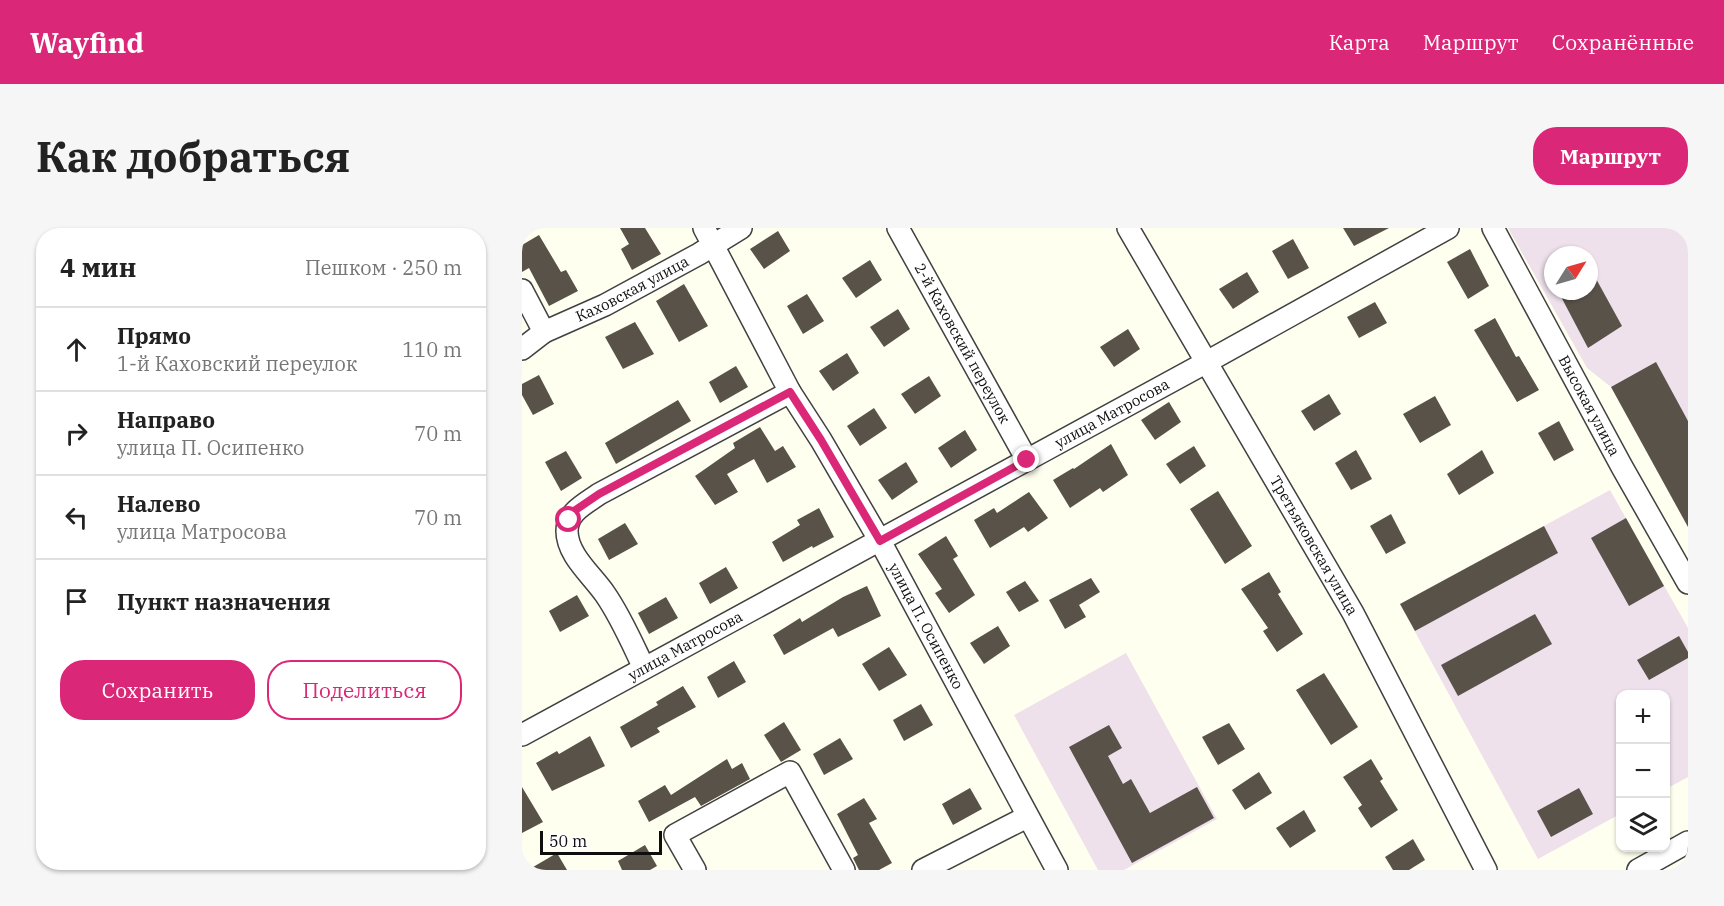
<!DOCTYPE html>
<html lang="ru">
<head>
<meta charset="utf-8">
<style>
	body { margin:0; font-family:"IBM Plex Serif",serif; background:#f6f6f6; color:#222 }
	.controls { position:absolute; right:18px; bottom:18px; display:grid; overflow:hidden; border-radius:12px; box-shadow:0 2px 4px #0004 }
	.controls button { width:54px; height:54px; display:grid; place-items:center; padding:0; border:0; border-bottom:2px solid #e0e0e0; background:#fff; color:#222; font:30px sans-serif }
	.compass { position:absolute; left:1022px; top:18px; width:54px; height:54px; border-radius:50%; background:#fff; box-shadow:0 2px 4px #0004; rotate:53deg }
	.scale { position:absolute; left:18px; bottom:15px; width:122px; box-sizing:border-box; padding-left:6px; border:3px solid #0e0e0e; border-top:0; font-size:16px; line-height:21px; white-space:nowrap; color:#0e0e0e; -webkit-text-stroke:4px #fff; paint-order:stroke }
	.stop { position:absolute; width:18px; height:18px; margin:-14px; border:4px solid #db2777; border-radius:50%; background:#fff }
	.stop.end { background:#db2777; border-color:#fff; box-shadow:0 2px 6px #0008 }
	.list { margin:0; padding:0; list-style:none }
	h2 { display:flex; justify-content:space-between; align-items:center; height:78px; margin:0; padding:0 24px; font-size:26px }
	h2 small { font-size:20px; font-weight:400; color:#767676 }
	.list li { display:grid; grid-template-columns:39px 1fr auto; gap:18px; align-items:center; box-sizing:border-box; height:84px; padding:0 24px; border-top:2px solid #e0e0e0 }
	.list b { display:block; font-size:22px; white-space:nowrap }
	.list p { margin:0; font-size:20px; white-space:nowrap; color:#767676 }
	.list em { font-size:20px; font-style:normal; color:#767676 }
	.actions { display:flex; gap:12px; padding:18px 24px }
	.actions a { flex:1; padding:14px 0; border:2px solid #db2777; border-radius:24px; text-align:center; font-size:21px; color:#db2777 }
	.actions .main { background:#db2777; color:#fff }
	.icon { flex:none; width:33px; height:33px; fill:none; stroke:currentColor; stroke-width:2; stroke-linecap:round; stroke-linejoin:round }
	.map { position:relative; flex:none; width:1166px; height:642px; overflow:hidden; border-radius:24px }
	header { display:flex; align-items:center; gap:36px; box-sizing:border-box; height:84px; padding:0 30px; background:#db2777; color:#fff }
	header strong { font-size:28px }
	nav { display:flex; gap:33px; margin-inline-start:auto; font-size:21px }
	.intro { display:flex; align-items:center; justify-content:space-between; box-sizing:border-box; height:144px; padding:0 36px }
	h1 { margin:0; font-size:42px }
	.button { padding:15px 27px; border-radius:24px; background:#db2777; color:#fff; font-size:21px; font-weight:700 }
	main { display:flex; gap:36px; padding:0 36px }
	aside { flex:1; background:#fff; border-radius:24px; box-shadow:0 2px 4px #0004 }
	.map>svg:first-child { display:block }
	.industrial { fill:#eee1ec; fill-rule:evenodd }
	.building { fill:#585249 }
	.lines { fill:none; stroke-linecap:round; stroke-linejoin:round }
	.minor-casing { stroke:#414141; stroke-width:24 }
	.minor { stroke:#fff; stroke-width:21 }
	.route { stroke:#db2777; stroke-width:8 }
	.labels { text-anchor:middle; stroke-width:6; stroke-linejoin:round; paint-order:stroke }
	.street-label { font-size:15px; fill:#0e0e0e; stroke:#fff }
</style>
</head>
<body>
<header>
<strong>Wayfind</strong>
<nav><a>Карта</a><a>Маршрут</a><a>Сохранённые</a></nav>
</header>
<div class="intro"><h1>Как добраться</h1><a class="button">Маршрут</a></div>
<main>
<aside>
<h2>4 мин<small>Пешком · 250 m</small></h2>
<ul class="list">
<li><svg class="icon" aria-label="ahead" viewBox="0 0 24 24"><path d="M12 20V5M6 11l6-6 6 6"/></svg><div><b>Прямо</b><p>1-й Каховский переулок</p></div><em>110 m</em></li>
<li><svg class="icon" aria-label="right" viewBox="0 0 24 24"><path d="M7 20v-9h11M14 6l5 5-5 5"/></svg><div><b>Направо</b><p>улица П. Осипенко</p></div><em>70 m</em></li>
<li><svg class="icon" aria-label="left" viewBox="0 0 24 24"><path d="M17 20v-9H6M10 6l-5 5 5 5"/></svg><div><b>Налево</b><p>улица Матросова</p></div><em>70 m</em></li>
<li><svg class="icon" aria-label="arrive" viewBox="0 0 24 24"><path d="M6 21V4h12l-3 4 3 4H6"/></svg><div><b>Пункт назначения</b></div></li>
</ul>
<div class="actions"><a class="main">Сохранить</a><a>Поделиться</a></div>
</aside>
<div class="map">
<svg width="1166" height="642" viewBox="0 0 1166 642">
	<rect width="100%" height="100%" fill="#ffffef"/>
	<g class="industrial">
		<path d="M986,0H1166V299L1089,159L1065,140ZM1031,27H1067V63H1031Z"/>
		<path d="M1088,262L1166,400V549L1144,561V466H1098V586L1016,631L878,376Z"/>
		<path d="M604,425L695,591L602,642H576L492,487Z"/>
	</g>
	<g class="building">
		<path d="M98,0H123L139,26L110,42L99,21L107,16Z"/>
		<path d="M821,0H867L832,18Z"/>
		<path d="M256,3L268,23L242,41L228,21Z"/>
		<path d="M17,7L39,44L44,42L56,63L27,78L7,40L0,44V17Z"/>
		<path d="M771,11L787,40L766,51L750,23Z"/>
		<path d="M948,21L967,58L946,71L925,34Z"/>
		<path d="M348,32L360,52L334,70L320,50Z"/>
		<path d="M1067,38L1100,98L1066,120L1036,63H1067Z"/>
		<path d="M725,44L737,64L711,81L697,61Z"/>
		<path d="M162,56L186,98L157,114L134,73Z"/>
		<path d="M285,66L302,93L281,106L265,78Z"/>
		<path d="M853,74L865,95L837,110L825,89Z"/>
		<path d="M376,81L388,101L362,119L348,99Z"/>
		<path d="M973,90L994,129L997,128L1017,162L995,174L952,102Z"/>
		<path d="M113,94L132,126L101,141L83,109Z"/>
		<path d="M606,101L618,121L592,139L578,119Z"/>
		<path d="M325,125L337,145L311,163L297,143Z"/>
		<path d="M1134,134L1166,193V299L1089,159Z"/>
		<path d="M214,138L226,159L198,175L187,154Z"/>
		<path d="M17,147L32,176L11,187L0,167V156Z"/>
		<path d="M407,148L419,168L393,186L379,166Z"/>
		<path d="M807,166L819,186L792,203L779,183Z"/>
		<path d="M913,168L929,197L898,215L881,186Z"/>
		<path d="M156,172L169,193L94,236L83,215Z"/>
		<path d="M647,174L659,194L633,212L619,192Z"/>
		<path d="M352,180L365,200L338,218L325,198Z"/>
		<path d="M1037,193L1052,222L1032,233L1016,205Z"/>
		<path d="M238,199L253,223L261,218L274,239L245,255L232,231L205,246L216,264L193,277L173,248L213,220L211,215Z"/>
		<path d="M443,202L455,222L429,240L416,220Z"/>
		<path d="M589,216L606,247L581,264L578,260L548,280L531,252L551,240L552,241Z"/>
		<path d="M672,218L684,238L658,256L644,236Z"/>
		<path d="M834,222L850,251L829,262L813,235Z"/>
		<path d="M960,222L972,245L937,267L925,246Z"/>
		<path d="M44,223L60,250L39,263L23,234Z"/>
		<path d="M384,234L396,254L370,272L356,252Z"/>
		<path d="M696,263L730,318L703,336L668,281Z"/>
		<path d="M507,264L526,290L506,304L502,299L468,320L452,292L472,280L475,285Z"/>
		<path d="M297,280L312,309L291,320L290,318L261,334L250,314L278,297L275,292Z"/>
		<path d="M869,286L884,315L864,326L848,298Z"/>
		<path d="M1104,290L1142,358L1107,378L1069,310Z"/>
		<path d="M103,295L116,316L87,332L76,311Z"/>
		<path d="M1022,298L1036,325L893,403L878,376Z"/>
		<path d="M424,308L436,328L431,331L453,367L427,385L413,365L420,361L396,326Z"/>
		<path d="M204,339L216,360L188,376L177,355Z"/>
		<path d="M747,344L759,364L756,366L781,406L755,424L741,403L746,400L719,361Z"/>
		<path d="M569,350L578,364L557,377L564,389L543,401L527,372Z"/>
		<path d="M503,353L517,373L497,384L484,364Z"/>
		<path d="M345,358L359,388L316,409L311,400L262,427L251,407L278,390L280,394L321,369Z"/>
		<path d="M55,367L67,388L38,404L27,383Z"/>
		<path d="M144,369L156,390L127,406L116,385Z"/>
		<path d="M1013,386L1030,416L936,468L919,437Z"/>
		<path d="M476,398L488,418L462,436L448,415Z"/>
		<path d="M1157,408L1166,424V430L1127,452L1115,432Z"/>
		<path d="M367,419L385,447L357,463L340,436Z"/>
		<path d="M212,433L224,454L196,470L185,449Z"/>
		<path d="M802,445L836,499L809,517L774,462Z"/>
		<path d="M161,458L174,479L135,500L138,504L109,520L98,499L136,477L134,474Z"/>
		<path d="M399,476L411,497L382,513L371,492Z"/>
		<path d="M262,494L279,522L259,534L242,507Z"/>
		<path d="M707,495L723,521L696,537L680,509Z"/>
		<path d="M587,497L600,520L586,528L601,556L609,551L628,585L675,559L692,590L610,635L547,519Z"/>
		<path d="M68,508L83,538L30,563L14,535L35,523L37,526Z"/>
		<path d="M318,510L331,531L302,547L291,526Z"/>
		<path d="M205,531L210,541L220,535L228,551L179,578L173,569L127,594L116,573L143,557L149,567Z"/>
		<path d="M849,531L861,551L858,553L876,582L849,600L836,580L840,577L821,549Z"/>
		<path d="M737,544L750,565L723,582L710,562Z"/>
		<path d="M0,559L21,594L0,605Z"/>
		<path d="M448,560L460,581L431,597L420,576Z"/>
		<path d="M1057,560L1071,586L1029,609L1015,583Z"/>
		<path d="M342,570L355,591L347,595L370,635L357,642H337L331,630L336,627L315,586Z"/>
		<path d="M782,582L794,603L768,620L754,600Z"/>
		<path d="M891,611L903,632L887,642H871L863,629Z"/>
		<path d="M123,617L135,638L128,642H100L96,633Z"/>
		<path d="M35,625L45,642H6Z"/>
	</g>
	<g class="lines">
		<defs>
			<g id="minor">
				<path id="s1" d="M182,0L268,164L299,212L358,313L535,642"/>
				<path id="s2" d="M376,0L505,232"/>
				<path id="s3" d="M606,0L831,385L964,642"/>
				<path id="s4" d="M971,0L1100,239L1166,355"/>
				<path d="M0,62L22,104"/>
				<path id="s5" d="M0,121L22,104L83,77L177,26L219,0"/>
				<path d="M122,440C110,415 99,389 83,366C70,347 45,327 45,303C45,284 63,276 77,266L268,164"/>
				<path id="s6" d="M0,507L683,135L926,0"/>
				<path d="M173,642L153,607L268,544L322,642"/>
				<path d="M401,642L505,589"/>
				<path d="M1116,642L1166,614"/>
			</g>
		</defs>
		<use href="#minor" class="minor-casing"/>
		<use href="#minor" class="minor"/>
	</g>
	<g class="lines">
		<path class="route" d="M47,292L52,283L77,266L268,164L299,212L358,313L505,232"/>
	</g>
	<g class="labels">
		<g class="street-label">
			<text dy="5" stroke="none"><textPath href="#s5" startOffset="126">Каховская улица</textPath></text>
			<text dy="5" stroke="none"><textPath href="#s2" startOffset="132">2-й Каховский переулок</textPath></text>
			<text dy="5" stroke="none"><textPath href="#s4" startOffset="202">Высокая улица</textPath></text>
			<text dy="5" stroke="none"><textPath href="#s6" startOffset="672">улица Матросова</textPath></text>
			<text dy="5" stroke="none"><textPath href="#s3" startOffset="368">Третьяковская улица</textPath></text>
			<text dy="5" stroke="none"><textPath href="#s1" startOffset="456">улица П. Осипенко</textPath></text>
			<text dy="5" stroke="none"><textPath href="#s6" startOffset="186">улица Матросова</textPath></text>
		</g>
	</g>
</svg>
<div class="controls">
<button>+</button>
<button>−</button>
<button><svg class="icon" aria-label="layers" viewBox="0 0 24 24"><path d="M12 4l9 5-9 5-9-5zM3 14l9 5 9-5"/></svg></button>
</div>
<svg class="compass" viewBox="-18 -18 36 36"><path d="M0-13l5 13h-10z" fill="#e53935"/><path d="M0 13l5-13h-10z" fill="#767676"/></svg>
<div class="scale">50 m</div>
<div class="stop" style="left:47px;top:292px"></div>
<div class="stop end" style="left:505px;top:232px"></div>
</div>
</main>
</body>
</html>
